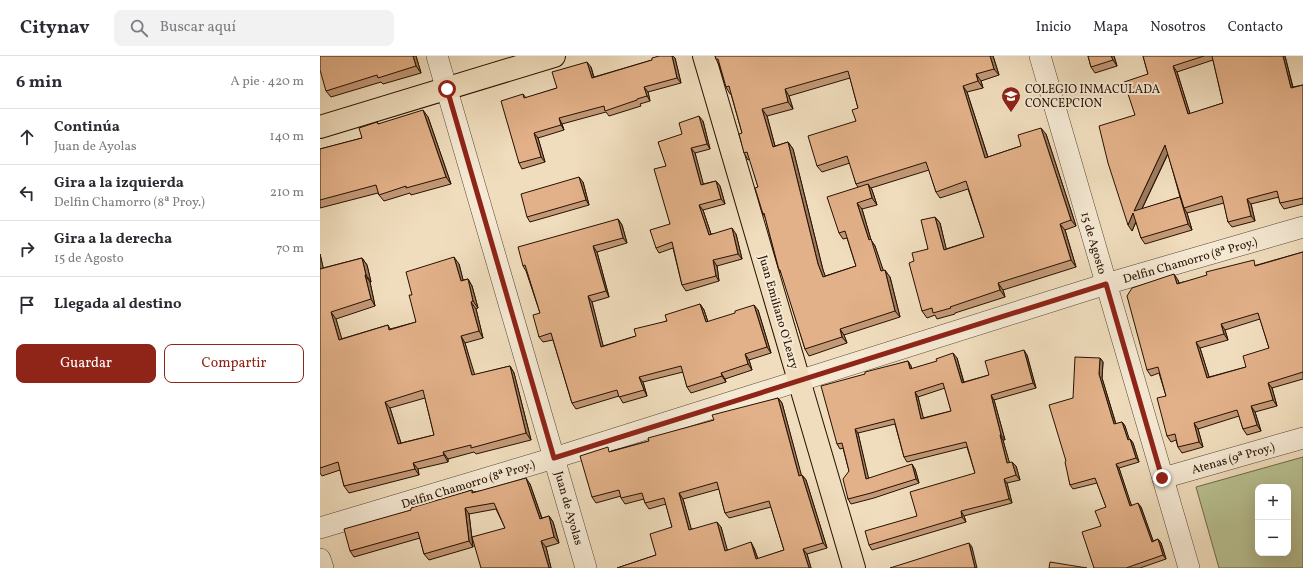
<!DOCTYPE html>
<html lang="es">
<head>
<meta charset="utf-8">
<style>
	body { margin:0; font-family:Vollkorn,serif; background:#f2f2f3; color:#2b2b33 }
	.controls { position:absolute; right:12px; bottom:12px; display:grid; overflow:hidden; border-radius:8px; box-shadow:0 4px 16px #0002 }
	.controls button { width:36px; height:36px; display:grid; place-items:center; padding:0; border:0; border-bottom:1px solid #e1e1e2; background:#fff; color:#2b2b33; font:20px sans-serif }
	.stop { position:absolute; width:12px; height:12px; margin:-9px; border:3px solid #8f2418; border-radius:50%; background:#fff }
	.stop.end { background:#8f2418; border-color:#fff; box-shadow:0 1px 4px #0008 }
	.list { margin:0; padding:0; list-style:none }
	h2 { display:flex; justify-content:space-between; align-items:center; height:52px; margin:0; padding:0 16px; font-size:17px }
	h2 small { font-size:13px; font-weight:400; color:#7c7c81 }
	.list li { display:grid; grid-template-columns:26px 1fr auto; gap:12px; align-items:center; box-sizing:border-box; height:56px; padding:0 16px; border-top:1px solid #e1e1e2 }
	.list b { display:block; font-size:15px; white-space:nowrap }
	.list p { margin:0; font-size:13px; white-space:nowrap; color:#7c7c81 }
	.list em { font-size:13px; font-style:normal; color:#7c7c81 }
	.actions { display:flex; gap:8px; padding:12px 16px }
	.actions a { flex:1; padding:9px 0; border:1px solid #8f2418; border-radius:8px; text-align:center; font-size:14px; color:#8f2418 }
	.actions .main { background:#8f2418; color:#fff }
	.icon { flex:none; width:22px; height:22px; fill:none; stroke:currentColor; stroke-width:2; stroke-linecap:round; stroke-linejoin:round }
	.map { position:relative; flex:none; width:983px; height:512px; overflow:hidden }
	header { display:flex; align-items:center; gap:24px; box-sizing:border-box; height:56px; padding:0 20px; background:#fff; border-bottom:1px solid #e1e1e2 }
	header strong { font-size:19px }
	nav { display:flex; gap:22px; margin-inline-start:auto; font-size:14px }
	.search { width:280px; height:36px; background:#f2f2f3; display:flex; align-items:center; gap:10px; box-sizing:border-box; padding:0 14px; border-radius:8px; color:#7c7c81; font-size:15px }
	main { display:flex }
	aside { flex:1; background:#fff }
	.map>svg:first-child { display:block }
	.green { fill:#b9c192; stroke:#6f694a; fill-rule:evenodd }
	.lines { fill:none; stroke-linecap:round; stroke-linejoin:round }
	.minor-casing { stroke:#584430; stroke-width:22 }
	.primary-casing { stroke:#251101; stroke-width:24 }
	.minor { stroke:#f5e9d4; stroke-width:21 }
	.primary { stroke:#f0ddbd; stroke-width:22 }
	.wall { fill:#c39876; stroke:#251101; fill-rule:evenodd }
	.shaded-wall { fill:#9f7c60; stroke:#251101 }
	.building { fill:#e3b189; stroke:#251101; fill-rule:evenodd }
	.route { stroke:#8f2418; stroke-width:5 }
	.labels { text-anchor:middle; stroke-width:4; stroke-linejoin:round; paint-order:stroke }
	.poi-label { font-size:12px; fill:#251101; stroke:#f5e9d4; text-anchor:start }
	.street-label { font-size:12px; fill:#251101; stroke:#f5e9d4 }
</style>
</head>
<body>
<header>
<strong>Citynav</strong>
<div class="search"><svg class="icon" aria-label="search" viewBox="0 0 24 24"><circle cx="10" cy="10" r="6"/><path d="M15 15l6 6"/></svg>Buscar aquí</div>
<nav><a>Inicio</a><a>Mapa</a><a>Nosotros</a><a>Contacto</a></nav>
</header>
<main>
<aside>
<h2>6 min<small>A pie · 420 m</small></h2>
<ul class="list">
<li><svg class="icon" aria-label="ahead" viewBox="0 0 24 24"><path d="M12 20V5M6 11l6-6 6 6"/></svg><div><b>Continúa</b><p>Juan de Ayolas</p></div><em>140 m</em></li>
<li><svg class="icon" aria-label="left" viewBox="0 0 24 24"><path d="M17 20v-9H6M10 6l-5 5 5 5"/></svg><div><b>Gira a la izquierda</b><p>Delfin Chamorro (8ª Proy.)</p></div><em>210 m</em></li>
<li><svg class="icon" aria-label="right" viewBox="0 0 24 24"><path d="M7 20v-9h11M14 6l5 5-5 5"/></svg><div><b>Gira a la derecha</b><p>15 de Agosto</p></div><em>70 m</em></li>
<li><svg class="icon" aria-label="arrive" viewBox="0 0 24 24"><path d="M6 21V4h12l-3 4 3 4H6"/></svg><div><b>Llegada al destino</b></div></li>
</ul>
<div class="actions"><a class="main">Guardar</a><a>Compartir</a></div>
</aside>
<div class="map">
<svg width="983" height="512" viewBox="0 0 983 512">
	<rect width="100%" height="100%" fill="#f0ddbd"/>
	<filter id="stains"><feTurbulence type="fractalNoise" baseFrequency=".005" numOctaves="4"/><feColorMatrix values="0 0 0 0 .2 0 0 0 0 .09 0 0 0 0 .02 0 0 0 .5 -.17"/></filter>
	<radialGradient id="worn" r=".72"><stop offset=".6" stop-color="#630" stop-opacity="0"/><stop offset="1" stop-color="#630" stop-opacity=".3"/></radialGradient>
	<path class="green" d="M983,401V512H899L876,431ZM938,431H968V497H938Z"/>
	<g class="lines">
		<defs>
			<g id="minor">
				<path d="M117,0L266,512"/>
				<path d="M720,0L869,512"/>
				<path d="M843,422L983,382"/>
				<path d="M0,472L234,402L786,228L983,171"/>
				<path d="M0,503L3,512"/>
			</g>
			<g id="primary">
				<path d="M384,0L534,512"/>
				<path d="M0,71L234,0"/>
			</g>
		</defs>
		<use href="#minor" class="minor-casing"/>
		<use href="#primary" class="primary-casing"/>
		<use href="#minor" class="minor"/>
		<use href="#primary" class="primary"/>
	</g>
	<g class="wall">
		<path d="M96,0L101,17L63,28L61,26L11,41L6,35Z"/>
		<path d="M339,0H353L355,2L361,27L328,36L330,45L320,48L321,50L289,60L286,56L242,68L244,74L218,82L225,106L202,113L199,107L203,38L206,42L237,32L271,11L274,21L332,4Z"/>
		<path d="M395,0H673L679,19L661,25L663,32L647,36L668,101L701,90L726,78L756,170L745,174L756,211L683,234L685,241L635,257V258L617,263L615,259L607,262L602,255L594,205L608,193L615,161L620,167L626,193L664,181L648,133L620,142L616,136L609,114L551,132L552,134L557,149L542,153L551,184L555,190L563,215L570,221L580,261L524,279L527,287L489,300L485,293L462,218L459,214L445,161L443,158L438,131L430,103L428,104L424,97L422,77L411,38H410L406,31L399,9L396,3ZM530,22L538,52L536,65L497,110L502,116L530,107L536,128L538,131L519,177L523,183L527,182L536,210L505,220L503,214L473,93L468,86L455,90L447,60L473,53L469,40Z"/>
		<path d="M768,0H794L797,10L775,17L771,11Z"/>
		<path d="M823,0H965L973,31L983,29V148L964,153L960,147L959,141L931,148L935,165L912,171L908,166L904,147L867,157L872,174L825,188L821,182L816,166L812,175L815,59L828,18ZM893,4L903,47L870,58L857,16ZM848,98L860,141L822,153Z"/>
		<path d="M108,61L131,128L91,139L90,137L64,145L59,139L58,137L0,152V93L42,82L57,66L59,68Z"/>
		<path d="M383,65L390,93L375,97L383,128L396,125L400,130L405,148L383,154L391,178H416L422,203L397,210L399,225L366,235L362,229L353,192L339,197L336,192L350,168L346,110Z"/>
		<path d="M263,126L269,149L210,166L207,161Z"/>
		<path d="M298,163L302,169L307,187L277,196L289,241L272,246L283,290L316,280L380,248L384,254L388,266L438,254L451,297L429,304L432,314L405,323L406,326L371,337L367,331L363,316L323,326L327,340L303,347L299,340L256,353L252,347L233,284L223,286L219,281L220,257L206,215L203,210Z"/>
		<path d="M983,196V323L952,332L957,350L935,356L941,375L927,379L923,373L919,360L878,373L883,391L862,397L858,391L856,384L851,386L847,380L846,340L839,317L831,320L827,314L858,224L859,227L937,209ZM940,263L949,292L926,311L889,321L880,292L908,284L905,274Z"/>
		<path d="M0,198L3,212L42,202L47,209L51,226H50L55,250L16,263L21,283L68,269L70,273L96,266L92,239L139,208L143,224L148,223L152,230L158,252L156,253L163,282L145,287L154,319L190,310L194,317L211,384L156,398L154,396L128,403V406L98,413L99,419L29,437L24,430L20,414L2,420L0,417ZM105,342L114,379L81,387L70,352Z"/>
		<path d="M707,299L716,332L674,344L685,384H683L689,407L696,410L700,424L687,427L692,447L644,460L646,466L552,494L549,489L597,460L655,417L647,391L587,406L584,401L575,368L538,377L548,423L595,413L599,427L554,442L531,448L528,443L529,415L523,392L520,393L517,388L545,318L588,305L591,310L592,313L637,302L644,326L669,319ZM625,332L631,355L603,362L598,341Z"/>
		<path d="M780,302L783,306L782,322L796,368L802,366L805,370L809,384L810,383L813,387L819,406L799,412L811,449L821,451L833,485L838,483L841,487L846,503L820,512H774L781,470L786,451L777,427L753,433L750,429L746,405L753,342Z"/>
		<path d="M458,342L462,347L481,419H482L486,424L507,492L487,498L491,512H297L336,499L352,471L346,448L329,453L325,447L324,443L305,448L301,442V440L276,447L272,441L291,395L329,385L394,364ZM399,433L405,457L409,462L451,451L464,494L438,503L434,492L407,494L401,471L371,473L363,443Z"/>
		<path d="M210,428L222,462L229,460L233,466L239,487L226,491L231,512H161L185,472L176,453L149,458L153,491L109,504L104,498L100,482L34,501L30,495L91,454L152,434L153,436Z"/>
	</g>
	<g class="shaded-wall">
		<path d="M93,0H96L101,17L96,10Z"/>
		<path d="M352,0H353L355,2L361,27L357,22Z"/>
		<path d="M670,0H673L679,19L674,13Z"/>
		<path d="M791,0H794L797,10L793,4Z"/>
		<path d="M963,0H965L974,37L971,32Z"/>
		<path d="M267,6L271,11L275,27L272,22Z"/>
		<path d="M853,10L857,16L872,64L868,58Z"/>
		<path d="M656,18L661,25L663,32L658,25Z"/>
		<path d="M643,30L647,36L670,108L665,102Z"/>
		<path d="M324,31L328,36L330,45L327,40Z"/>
		<path d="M465,33L469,40L473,53L468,46Z"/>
		<path d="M442,53L447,60L457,98L453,91Z"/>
		<path d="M103,54L108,61L131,128L126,121Z"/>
		<path d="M379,60L383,65L390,93L387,88Z"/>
		<path d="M239,62L242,68L244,74L241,69Z"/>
		<path d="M721,72L726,78L756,170L751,164Z"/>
		<path d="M214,77L218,82L225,106L221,101Z"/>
		<path d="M468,86L473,93L503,214L508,227L503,221L498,208Z"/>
		<path d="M845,89L849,95L818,161L814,155Z"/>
		<path d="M371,92L375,97L385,134L381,129Z"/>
		<path d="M259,121L263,126L269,149L266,144Z"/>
		<path d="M396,125L400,130L405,148L401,143Z"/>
		<path d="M548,128L552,134L557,149L552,142Z"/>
		<path d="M860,141L864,152L867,157L872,174L868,168Z"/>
		<path d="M927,143L931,148L935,165L931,160Z"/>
		<path d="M537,147L542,153L551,184L555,190L566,222L561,215L549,184Z"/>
		<path d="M379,149L383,154L393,184L389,179Z"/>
		<path d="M813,157L817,163L812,175L808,169Z"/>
		<path d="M615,161L620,167L628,200L624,194Z"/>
		<path d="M298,163L302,169L307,187L303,182Z"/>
		<path d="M740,168L745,174L756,211L751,204Z"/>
		<path d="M412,172L416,178L422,203L418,198Z"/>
		<path d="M273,190L277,196L289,241L286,235Z"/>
		<path d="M0,198L5,219L0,212Z"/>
		<path d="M134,201L139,208L145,232L141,225Z"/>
		<path d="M42,202L47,209L51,226L46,219Z"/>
		<path d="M393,204L397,210L399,225L396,220Z"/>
		<path d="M565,214L570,221L580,261L575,255Z"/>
		<path d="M854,218L858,224L861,233L857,228Z"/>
		<path d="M45,219L50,226L55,250L51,243Z"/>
		<path d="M148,223L152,230L158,252L153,245Z"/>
		<path d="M678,227L683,234L685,241L680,234Z"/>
		<path d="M268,240L272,246L285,297L281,291Z"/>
		<path d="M151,246L156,253L163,282L159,275Z"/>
		<path d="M380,248L384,254L390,272L386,266Z"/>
		<path d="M434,249L438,254L451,297L447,291Z"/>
		<path d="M11,256L16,263L24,290L19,284Z"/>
		<path d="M901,268L905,274L908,284L904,278Z"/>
		<path d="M520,273L524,279L527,287L522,281Z"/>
		<path d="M141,280L145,287L157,326L152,319Z"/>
		<path d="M876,286L880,292L891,327L887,322Z"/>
		<path d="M704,294L707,299L716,332L713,327Z"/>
		<path d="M633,297L637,302L645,332L642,327Z"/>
		<path d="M425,298L429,304L432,314L428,308Z"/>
		<path d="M780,302L783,306L782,322L797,372L794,368L779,318Z"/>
		<path d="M588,305L591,310L593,318L590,313Z"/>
		<path d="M190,310L194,317L211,384L206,377Z"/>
		<path d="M401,317L405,323L406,326L402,320Z"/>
		<path d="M319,321L323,326L327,340L324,334Z"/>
		<path d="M948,327L952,332L957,350L953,344Z"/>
		<path d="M595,336L598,341L605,368L601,363Z"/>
		<path d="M671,339L674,344L685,384L681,379Z"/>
		<path d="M458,342L462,347L483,425L479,420Z"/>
		<path d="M65,346L70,352L83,394L78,388Z"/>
		<path d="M931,350L935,356L941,375L937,369Z"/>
		<path d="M802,366L805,370L811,388L808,384Z"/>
		<path d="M874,367L878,373L883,391L879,386Z"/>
		<path d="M535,373L538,377L550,428L546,423Z"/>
		<path d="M680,379L683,384L691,412L687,407Z"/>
		<path d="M810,383L813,387L819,406L816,402Z"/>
		<path d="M123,396L128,403V406L124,399Z"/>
		<path d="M692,406L696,410L700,424L696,419Z"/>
		<path d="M93,407L98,413L99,419L95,413Z"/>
		<path d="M592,408L595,413L599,427L596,423Z"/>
		<path d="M796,408L799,412L813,454L810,450Z"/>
		<path d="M482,419L486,424L507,492L503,487Z"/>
		<path d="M206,422L210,428L224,469L220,463Z"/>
		<path d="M684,423L687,427L692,447L689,443Z"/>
		<path d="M359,437L363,443L373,479L369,474Z"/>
		<path d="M818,447L821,451L835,490L832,486Z"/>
		<path d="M145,452L149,458L153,491L149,485Z"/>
		<path d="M641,455L644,460L646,466L642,461Z"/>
		<path d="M229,460L233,466L239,487L234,481Z"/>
		<path d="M397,466L401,471L409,500L405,495Z"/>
		<path d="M838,483L841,487L846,503L843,499Z"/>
		<path d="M221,485L226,491L231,512H229Z"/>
		<path d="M431,486L434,492L440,509L436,503Z"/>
		<path d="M649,487L652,491L657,512H655Z"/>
		<path d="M483,493L487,498L491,512H489Z"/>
	</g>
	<g class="building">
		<path d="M0,0H93L96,10L58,22L57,19L6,35L0,14Z"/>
		<path d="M339,0H352L357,22L324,31L327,40L317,43V44L285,55L284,50L239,62L241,69L214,77L221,101L199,107L181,45L203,38L204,42L237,32L232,16L267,6L272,22L332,4V2Z"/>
		<path d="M395,0H670L674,13L656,18L658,25L643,30L665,102L701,90L698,79L721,72L751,164L740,168L751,204L678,227L680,234L630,251L631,252L613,257L612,252L602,255L589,207L594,205L592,197L608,193L601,164L615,161L624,194L664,181L646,125L616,136L606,106L536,128L527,100L497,110L488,80L536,65L532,54L538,52L528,15L465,33L468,46L442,53L453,91L468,86L498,208L503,221L536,210L525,175L519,177L507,141L548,128L552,142L537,147L549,184L551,183L561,215L565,214L575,255L520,273L522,281L485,293L460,214H459L444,157L443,158L435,132L438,131L427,96L424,97L419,78L422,77L409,30L406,31L398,3H396Z"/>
		<path d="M768,0H791L793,4L771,11Z"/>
		<path d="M823,0H884L853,10L868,58L903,47L892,0H963L971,32L983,29V142L960,147L957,135L927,143L931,160L908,166L902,140L864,152L845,89L814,155L860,141L868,168L821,182L813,157L808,169L788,107L779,70L815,59L804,26L828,18Z"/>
		<path d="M103,54L126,121L86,132V130L59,139L56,129L0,144V93L42,82L39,72L57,66L58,68Z"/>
		<path d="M379,60L387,88L371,92L381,129L396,125L401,143L379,149L389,179L412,172L418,198L393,204L396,220L362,229L352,186L336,192L330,174L350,168L334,113L346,110L338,86L362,78L359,67Z"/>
		<path d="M259,121L266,144L207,161L201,138Z"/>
		<path d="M298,163L303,182L273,190L286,235L268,240L281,291L316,280L314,273L347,265L345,259L380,248L386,266L415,257V255L434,249L447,291L425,298L428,308L401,317L402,320L367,331L361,310L319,321L324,334L299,341L297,334L252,347L231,277L219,281L213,259L220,257L205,209L203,210L198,191Z"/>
		<path d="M983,196V316L948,327L953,344L931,350L937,369L923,373L917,354L874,367L879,386L858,391L855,378L847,380L837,342L846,340L838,311L827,314L807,240L812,232L854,218L857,228L887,219L886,216L934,204L935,210ZM938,257L949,292L923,300L926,311L887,322L876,286L904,278L901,268Z"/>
		<path d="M134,201L141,225L148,223L153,245L151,246L159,275L141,280L152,319L190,310L206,377L151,392V389L123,396L124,399L93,407L95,413L24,430L18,406L0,412V212V213L42,202L46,219H45L51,243L11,256L19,284L68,269L69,274L96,266L89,239H92L86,216ZM103,334L114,379L78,388L65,346Z"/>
		<path d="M704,294L713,327L671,339L681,379H680L687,407L692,406L696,419L684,423L689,443L641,455L642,461L549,489L545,475L597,460L590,436L655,417L646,386L584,401L574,363L535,373L546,423L592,408L596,423L551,437L528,443L523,423L529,415L522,387L517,388L501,330L545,318V316L588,305L590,313L617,305L616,303L633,297L642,327L669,319L665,305ZM623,327L631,355L601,363L595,336Z"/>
		<path d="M755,301L780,302L779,318L794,368L802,366L808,384L810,383L816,402L796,408L810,450L818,447L832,486L838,483L843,499L806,512H774L762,476L781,470L775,455L786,451L775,422L750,429L745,406L746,405L729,349L753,342Z"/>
		<path d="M458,342L479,420L482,419L503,487L483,493L489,512H297L336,499L330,478L352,471L344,442L325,447L322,437L301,442L299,434L272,441L260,400L288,391L289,396L329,385L328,382L394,364L392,359ZM397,426L405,457L449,445L464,494L436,503L431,486L405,495L397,466L369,474L359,437Z"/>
		<path d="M206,422L220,463L229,460L234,481L221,485L229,512H161L152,481L185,472L174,447L145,452L149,485L104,498L98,476L30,495L24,473L91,454V452L152,434V437Z"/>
		<path d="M649,487L655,512H570Z"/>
		<path d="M730,506L767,512H729Z"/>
	</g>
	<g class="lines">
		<path class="route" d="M127,33L234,402L786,228L842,422"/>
	</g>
	<defs>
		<symbol id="school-pin" viewBox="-11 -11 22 30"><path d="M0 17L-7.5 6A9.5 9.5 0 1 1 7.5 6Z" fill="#8f2418" stroke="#f5e9d4"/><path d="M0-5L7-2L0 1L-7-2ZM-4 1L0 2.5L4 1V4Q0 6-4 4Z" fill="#fff"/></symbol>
	</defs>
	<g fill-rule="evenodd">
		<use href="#school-pin" x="680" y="29" width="22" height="30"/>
	</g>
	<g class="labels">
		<g class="poi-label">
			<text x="705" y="37">COLEGIO INMACULADA<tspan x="705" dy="14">CONCEPCION</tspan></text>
		</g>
		<g class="street-label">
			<text transform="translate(774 187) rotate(74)" y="4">15 de Agosto</text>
			<text transform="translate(870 204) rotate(-16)" y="4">Delfin Chamorro (8ª Proy.)</text>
			<text transform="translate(459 256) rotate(74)" y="4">Juan Emiliano O'Leary</text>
			<text transform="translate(913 402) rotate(-16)" y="4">Atenas (9ª Proy.)</text>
			<text transform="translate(148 428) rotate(-17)" y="4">Delfin Chamorro (8ª Proy.)</text>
			<text transform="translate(249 452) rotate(74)" y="4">Juan de Ayolas</text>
		</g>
	</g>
	<rect width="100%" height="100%" filter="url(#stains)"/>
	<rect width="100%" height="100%" fill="url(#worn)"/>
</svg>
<div class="controls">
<button>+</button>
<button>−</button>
</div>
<div class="stop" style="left:127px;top:33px"></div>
<div class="stop end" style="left:842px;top:422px"></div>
</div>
</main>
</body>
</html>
